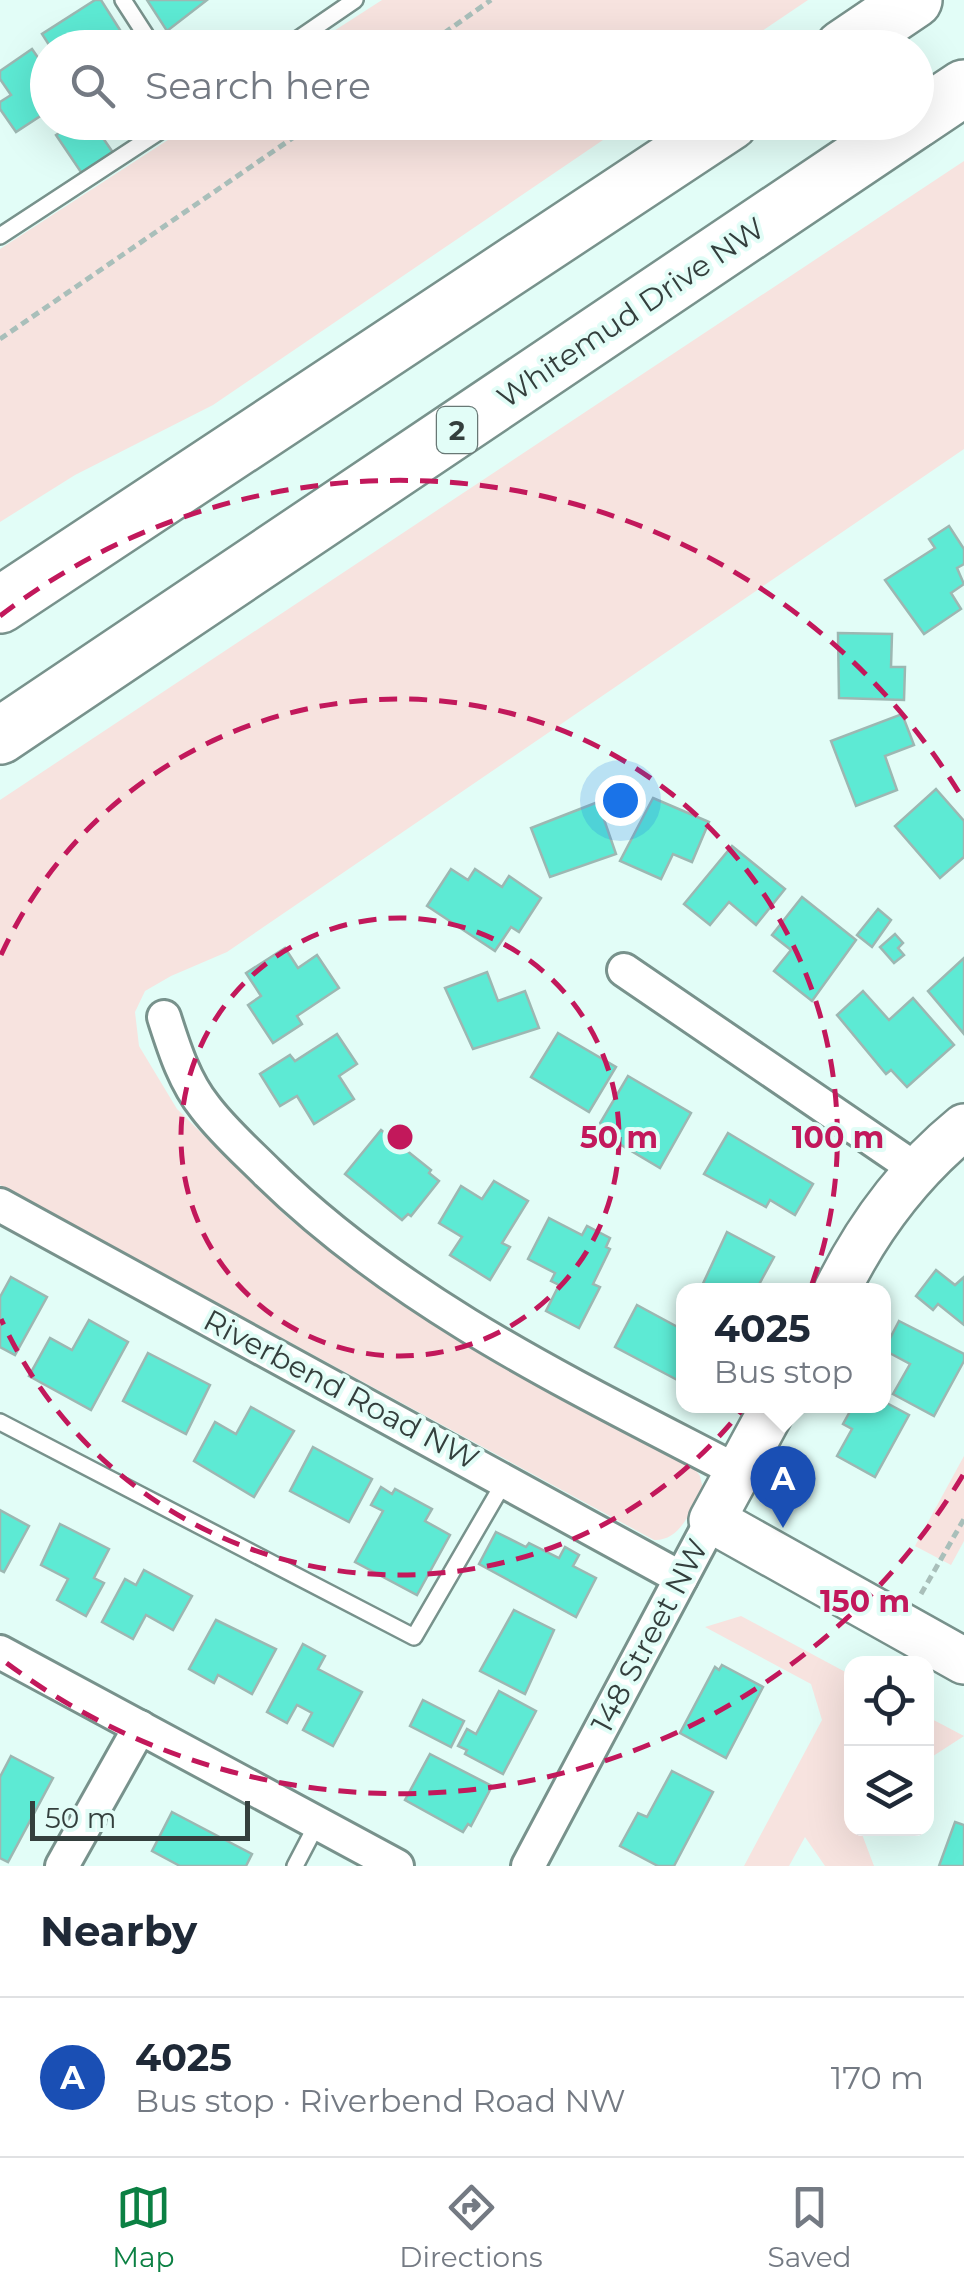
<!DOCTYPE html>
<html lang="en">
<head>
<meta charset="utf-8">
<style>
	body { margin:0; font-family:Montserrat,sans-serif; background:#f2f2f3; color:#1f2937 }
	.controls { position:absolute; right:30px; bottom:30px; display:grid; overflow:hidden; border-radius:20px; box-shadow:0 10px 40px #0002 }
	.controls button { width:90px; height:90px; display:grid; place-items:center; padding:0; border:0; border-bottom:2px solid #e0e1e3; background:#fff; color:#1f2937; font:50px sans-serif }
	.scale { position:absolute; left:30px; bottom:25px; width:220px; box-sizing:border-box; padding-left:10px; border:5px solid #343f3d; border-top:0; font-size:28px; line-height:35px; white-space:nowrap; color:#343f3d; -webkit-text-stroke:8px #e2fdf7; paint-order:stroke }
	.you { position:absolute; left:620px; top:800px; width:35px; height:35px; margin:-25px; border:8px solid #fff; border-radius:50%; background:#1a73e8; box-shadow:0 0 0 15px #1a73e833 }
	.badge { display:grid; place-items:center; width:65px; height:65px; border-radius:50%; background:#0b8043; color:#fff; font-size:32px; font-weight:700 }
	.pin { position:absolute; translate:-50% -82px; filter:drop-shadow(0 2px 5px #0008) }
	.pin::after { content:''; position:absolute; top:52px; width:35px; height:30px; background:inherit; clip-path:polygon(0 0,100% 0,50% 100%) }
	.popup { position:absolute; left:676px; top:1283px; width:215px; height:130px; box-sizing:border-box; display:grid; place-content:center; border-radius:20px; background:#fff; filter:drop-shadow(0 2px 8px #0005); font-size:32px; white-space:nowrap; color:#747a83 }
	.popup b { font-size:38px; color:#1f2937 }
	.popup::after { content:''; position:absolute; left:50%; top:100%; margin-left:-20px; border:20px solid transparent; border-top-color:#fff }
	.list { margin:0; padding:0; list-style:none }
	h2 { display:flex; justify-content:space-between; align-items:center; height:130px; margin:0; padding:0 40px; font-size:42px }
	h2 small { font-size:32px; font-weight:400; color:#747a83 }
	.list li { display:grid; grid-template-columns:65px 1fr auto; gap:30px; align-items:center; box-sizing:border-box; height:160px; padding:0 40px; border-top:2px solid #e0e1e3 }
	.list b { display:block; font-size:38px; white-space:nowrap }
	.list p { margin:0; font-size:32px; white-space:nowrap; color:#747a83 }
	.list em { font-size:32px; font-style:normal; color:#747a83 }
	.icon { flex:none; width:55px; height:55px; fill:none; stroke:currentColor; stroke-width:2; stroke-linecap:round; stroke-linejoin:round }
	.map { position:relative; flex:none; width:964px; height:1866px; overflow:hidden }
	.search { position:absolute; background:#fff; box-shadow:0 10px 40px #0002; left:30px; right:30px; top:30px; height:110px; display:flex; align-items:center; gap:25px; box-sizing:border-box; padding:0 35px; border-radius:55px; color:#747a83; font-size:38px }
	.sheet { height:290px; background:#fff }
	nav { display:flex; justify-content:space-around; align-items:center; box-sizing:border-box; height:140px; border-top:2px solid #e0e1e3; background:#fff; font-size:28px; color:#747a83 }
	nav a { display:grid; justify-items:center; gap:5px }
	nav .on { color:#0b8043 }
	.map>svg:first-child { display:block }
	.green { fill:#f7e3df }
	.building { fill:#5dead4; stroke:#9db7b2; stroke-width:2.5 }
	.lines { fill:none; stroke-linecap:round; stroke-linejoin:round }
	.lane-casing { stroke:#78928c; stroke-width:20 }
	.street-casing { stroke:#78928c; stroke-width:38 }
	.secondary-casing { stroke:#78928c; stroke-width:50 }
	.highway-casing { stroke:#78928c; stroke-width:60 }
	.path { stroke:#a9bfba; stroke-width:5; stroke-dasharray:8 5; stroke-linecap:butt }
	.lane { stroke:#fff; stroke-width:15 }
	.street { stroke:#fff; stroke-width:32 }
	.secondary { stroke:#fff; stroke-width:45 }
	.highway { stroke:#fff; stroke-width:55 }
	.ring { fill:none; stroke:#c2185b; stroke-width:5; stroke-dasharray:18 12 }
	.labels { text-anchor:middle; stroke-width:8; stroke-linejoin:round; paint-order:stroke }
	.shield { fill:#e2fdf7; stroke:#687875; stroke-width:2.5 }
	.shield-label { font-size:28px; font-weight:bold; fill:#343f3d }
	.street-label { font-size:30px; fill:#343f3d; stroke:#e2fdf7 }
	.centre { fill:#c2185b; stroke:#e2fdf7; stroke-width:5 }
	.ring-label { font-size:30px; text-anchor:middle; font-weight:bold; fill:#c2185b; stroke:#e2fdf7; stroke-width:8; stroke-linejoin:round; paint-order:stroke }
</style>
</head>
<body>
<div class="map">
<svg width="964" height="1866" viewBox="0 0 964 1866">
	<rect width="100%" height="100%" fill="#e2fdf7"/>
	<g class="green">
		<path d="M382,0H808L738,47H309Z"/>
		<path d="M194,123H628L213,405L75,475L0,522V249Z"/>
		<path d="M964,161V449L227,952L171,976L145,991L135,1012L139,1046L177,1109L288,1218L384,1292L457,1340L692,1465L700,1476L703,1489C691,1509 681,1541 654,1540L0,1185V800Z"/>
		<path d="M964,1456V1541L951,1565L915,1546Z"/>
		<path d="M741,1616L851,1675L852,1828L860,1829L874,1866H825L805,1837L789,1866H744L822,1720L811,1684L705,1627Z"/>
		<path d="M926,1716L964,1736L927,1760H926Z"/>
	</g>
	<g class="building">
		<path d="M95,0H101L127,41L117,48H51L42,34Z"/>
		<path d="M147,0H207L167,31Z"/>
		<path d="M32,49L48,72V111L16,132L0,109V102L11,95L0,79V71Z"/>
		<path d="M75,122H92L116,157L85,178L56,135Z"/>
		<path d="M949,526L964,549V564L957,568L964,584L951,593L961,609L924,634L885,580L935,548L929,539Z"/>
		<path d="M838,633L892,634L891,667H905L904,700L839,698Z"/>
		<path d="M902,714L914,745L885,756L897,790L856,806L831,741Z"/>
		<path d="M936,789L964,821V857L940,878L895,826Z"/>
		<path d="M653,798L709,822L692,862L673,854L661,879L620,861Z"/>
		<path d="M598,802L616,854L550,877L531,828Z"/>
		<path d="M732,846L785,889L756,925L729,902L710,925L684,904Z"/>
		<path d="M451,869L468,880L475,869L502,887L509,876L541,898L519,932L511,927L495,951L427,906Z"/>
		<path d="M802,897L856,940L812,1001L774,971L791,950L772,935Z"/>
		<path d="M878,909L891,920L872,947L857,935Z"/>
		<path d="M895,934L903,943L898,948L904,955L894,963L880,947Z"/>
		<path d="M285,948L298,968L317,955L339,988L297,1016L302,1024L273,1043L248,1005L261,996L246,973Z"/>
		<path d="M964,958V1034L928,991Z"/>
		<path d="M487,972L498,1001L525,991L539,1028L473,1049L445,988Z"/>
		<path d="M863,991L889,1020L913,998L954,1045L907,1087L891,1070L886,1074L837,1015Z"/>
		<path d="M558,1033L616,1067L589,1112L531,1077Z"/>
		<path d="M337,1034L357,1064L339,1076L354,1099L314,1124L297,1096L280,1106L260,1074L290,1055L295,1061Z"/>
		<path d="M628,1076L691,1113L660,1168L596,1130Z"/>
		<path d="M381,1130L431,1170L429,1173L439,1181L411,1216L408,1214L402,1220L345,1174Z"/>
		<path d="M728,1133L813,1184L795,1215L770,1200L766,1207L704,1174Z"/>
		<path d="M494,1181L528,1201L502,1243L510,1247L490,1280L450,1255L462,1237L439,1223L461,1186L482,1199Z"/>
		<path d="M549,1218L582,1235L587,1226L610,1238L606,1247L610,1249L593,1284L600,1287L579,1328L546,1311L559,1285L551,1281L555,1273L528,1259Z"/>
		<path d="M727,1232L774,1257L756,1290H700Z"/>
		<path d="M936,1270L955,1285L964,1277V1325L938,1304L933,1310L916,1296Z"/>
		<path d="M11,1277L47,1297L15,1355L0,1347V1297Z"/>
		<path d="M637,1305L683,1330V1383L615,1347Z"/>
		<path d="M89,1320L128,1342L91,1410L29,1376L50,1338L72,1350Z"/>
		<path d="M899,1321L964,1354V1361L934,1416L893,1394L910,1364L884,1350Z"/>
		<path d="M148,1353L210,1385L186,1434L123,1401Z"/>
		<path d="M883,1401L909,1415L875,1477L837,1456L852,1429L843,1424L853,1406H883Z"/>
		<path d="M251,1407L294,1431L254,1497L194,1461L215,1422L236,1434Z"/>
		<path d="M313,1447L372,1479L349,1522L290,1491Z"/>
		<path d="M381,1487L392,1494L395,1489L432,1509L425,1521L450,1535L417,1595L355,1562L383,1511L371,1505Z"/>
		<path d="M0,1510L29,1526L4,1572L0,1570Z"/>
		<path d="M60,1524L109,1549L94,1578L104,1583L86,1616L57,1600L68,1579L41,1565Z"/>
		<path d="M496,1532L526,1547L529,1543L559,1558L565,1547L579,1555L573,1566L596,1578L576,1617L479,1564Z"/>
		<path d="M144,1570L192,1596L173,1630L146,1615L133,1639L102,1622L125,1579L136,1585Z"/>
		<path d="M514,1610L554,1630L525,1694L480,1671Z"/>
		<path d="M216,1620L276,1649L252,1694L218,1675L214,1683L189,1669Z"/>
		<path d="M303,1644L325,1656L318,1669L362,1692L333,1746L303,1730L312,1713L297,1705L287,1723L267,1712Z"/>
		<path d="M722,1665L763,1687L726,1758L680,1733L715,1667L719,1670Z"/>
		<path d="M499,1691L536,1711L503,1774L465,1754L467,1750L458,1746L467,1729L476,1734Z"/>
		<path d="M423,1700L464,1721L451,1747L410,1726Z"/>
		<path d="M430,1754L492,1786L471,1826L468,1824L463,1832L405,1800Z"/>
		<path d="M11,1756L53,1778L8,1862L0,1858V1777Z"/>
		<path d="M672,1771L713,1792L674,1866H658L620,1846L638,1813L647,1817Z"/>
		<path d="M172,1812L252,1854L246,1866H180L152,1851Z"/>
		<path d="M955,1822L964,1825V1866H939Z"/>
	</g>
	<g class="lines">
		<defs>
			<g id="lane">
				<path d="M123,0L154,48"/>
				<path d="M285,48L355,0"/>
				<path d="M0,236L174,122"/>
				<path d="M0,1422L414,1637L506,1479"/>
				<path d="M295,1866L318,1822"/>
			</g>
			<g id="street">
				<path d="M624,970L917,1170"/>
				<path d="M164,1017C174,1048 184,1081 205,1107C223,1131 247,1152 268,1173C403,1305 572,1385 737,1471"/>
				<path d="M0,1205L681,1578"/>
				<path d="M0,1652L397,1866"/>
				<path d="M62,1866L140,1727"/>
				<path d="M528,1866L712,1520"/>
			</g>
			<g id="secondary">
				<path d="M837,1290C868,1227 909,1172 964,1127"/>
				<path d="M774,1406L712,1520L964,1661"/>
			</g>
			<g id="highway">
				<path d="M843,48L914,0"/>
				<path d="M916,120L964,88"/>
				<path d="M0,605L730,122"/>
				<path d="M0,736L913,122"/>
			</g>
		</defs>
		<use href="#lane" class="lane-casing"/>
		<use href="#street" class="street-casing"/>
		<use href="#secondary" class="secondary-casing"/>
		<use href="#highway" class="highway-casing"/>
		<g class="path">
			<path d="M423,48L491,0"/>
			<path d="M0,339L316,122"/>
			<path d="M921,1594L964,1519"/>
		</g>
		<use href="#lane" class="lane"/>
		<use href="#street" class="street"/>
		<use href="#secondary" class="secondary"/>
		<use href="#highway" class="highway"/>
	</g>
	<g class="ring">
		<circle cx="400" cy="1137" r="219"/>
		<path d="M1 955A438 438 0 1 1 1 1319"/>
		<path d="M963 1475A657 657 0 0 1 0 1658M0 616A657 657 0 0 1 963 799"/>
	</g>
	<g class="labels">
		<rect class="shield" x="437" y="407" width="40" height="46" rx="8"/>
		<g class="shield-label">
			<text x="457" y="440">2</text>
		</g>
		<g class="street-label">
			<text transform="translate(631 313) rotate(-34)" y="10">Whitemud Drive NW</text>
			<text transform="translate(341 1390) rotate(28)" y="10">Riverbend Road NW</text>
			<text transform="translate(650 1636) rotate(-62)" y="10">148 Street NW</text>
		</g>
	</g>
	<circle cx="400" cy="1137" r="15" class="centre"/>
	<g class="ring-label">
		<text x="619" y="1148">50 m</text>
		<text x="838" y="1148">100 m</text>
		<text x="865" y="1612">150 m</text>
	</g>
</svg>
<div class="controls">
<button><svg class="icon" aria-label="locate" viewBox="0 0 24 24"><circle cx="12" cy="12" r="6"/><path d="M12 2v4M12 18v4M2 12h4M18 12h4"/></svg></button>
<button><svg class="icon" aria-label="layers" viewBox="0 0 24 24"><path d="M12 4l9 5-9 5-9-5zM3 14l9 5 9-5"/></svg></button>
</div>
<div class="scale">50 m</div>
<div class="you"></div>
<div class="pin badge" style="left:783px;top:1528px;background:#1a4fb4">A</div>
<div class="popup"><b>4025</b>Bus stop</div>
<div class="search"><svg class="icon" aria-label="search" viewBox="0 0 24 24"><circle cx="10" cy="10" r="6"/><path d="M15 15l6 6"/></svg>Search here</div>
</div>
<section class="sheet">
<h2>Nearby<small></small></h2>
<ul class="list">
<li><span class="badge" style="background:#1a4fb4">A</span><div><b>4025</b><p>Bus stop · Riverbend Road NW</p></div><em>170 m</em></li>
</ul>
</section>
<nav>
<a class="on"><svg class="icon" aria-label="map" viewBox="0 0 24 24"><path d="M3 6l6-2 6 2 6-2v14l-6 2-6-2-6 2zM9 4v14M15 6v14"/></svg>Map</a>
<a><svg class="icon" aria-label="directions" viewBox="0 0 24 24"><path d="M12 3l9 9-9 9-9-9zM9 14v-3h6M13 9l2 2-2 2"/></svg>Directions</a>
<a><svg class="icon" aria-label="saved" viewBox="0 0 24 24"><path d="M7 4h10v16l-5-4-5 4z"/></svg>Saved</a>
</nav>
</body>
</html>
